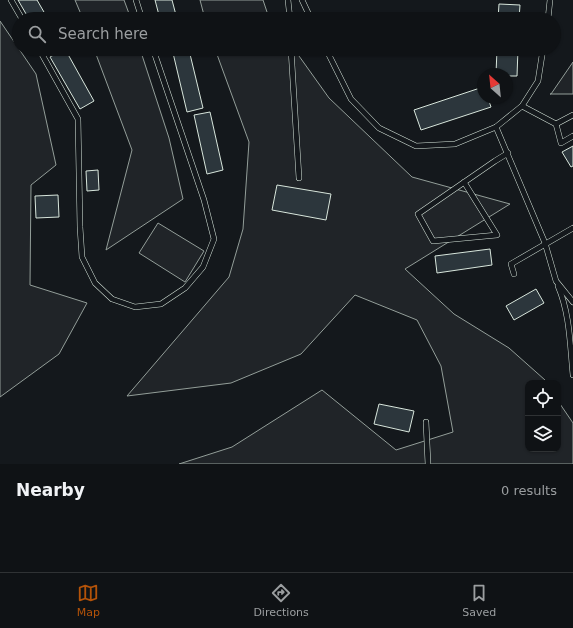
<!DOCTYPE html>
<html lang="en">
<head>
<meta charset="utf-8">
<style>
	body { margin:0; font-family:"DejaVu Sans",sans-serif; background:#181b1e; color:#f1f3f6 }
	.controls { position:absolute; right:12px; bottom:12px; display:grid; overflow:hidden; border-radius:8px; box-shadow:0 1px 3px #0004 }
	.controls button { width:36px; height:36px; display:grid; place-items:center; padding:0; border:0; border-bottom:1px solid #2f3234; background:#0f1215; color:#f1f3f6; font:20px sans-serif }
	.compass { position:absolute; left:477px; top:68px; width:36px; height:36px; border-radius:50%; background:#0f1215; box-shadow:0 1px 3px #0004; rotate:333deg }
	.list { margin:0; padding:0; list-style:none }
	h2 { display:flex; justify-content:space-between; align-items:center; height:52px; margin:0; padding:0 16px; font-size:17px }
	h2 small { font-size:13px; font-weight:400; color:#9b9ea0 }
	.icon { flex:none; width:22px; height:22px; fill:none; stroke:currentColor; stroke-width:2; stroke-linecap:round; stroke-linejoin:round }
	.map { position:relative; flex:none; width:573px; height:464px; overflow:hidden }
	.search { position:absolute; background:#0f1215; box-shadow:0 1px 3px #0004; left:12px; right:12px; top:12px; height:44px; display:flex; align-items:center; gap:10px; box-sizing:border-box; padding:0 14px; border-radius:22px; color:#9b9ea0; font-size:15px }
	.sheet { height:108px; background:#0f1215 }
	nav { display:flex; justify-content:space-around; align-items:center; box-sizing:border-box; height:56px; border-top:1px solid #2f3234; background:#0f1215; font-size:11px; color:#9b9ea0 }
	nav a { display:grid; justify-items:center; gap:2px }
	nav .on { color:#b45309 }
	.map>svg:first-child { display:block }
	.green { fill:#202428; stroke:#939e99 }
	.building { fill:#2c363c; stroke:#d8e6dc }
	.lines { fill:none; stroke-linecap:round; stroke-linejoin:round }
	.service-casing { stroke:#d8e6dc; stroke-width:6 }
	.service { stroke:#14181c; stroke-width:5 }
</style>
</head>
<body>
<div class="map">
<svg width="573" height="464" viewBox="0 0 573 464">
	<rect width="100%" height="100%" fill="#14181c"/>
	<g class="green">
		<path d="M75,0H124L131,19H83Z"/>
		<path d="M200,0H263L267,12L273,19H205Z"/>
		<path d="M0,21L36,74L56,165L31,185L30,285L87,303L59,354L0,397Z"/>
		<path d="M94,49H140L169,138L183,199L106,250L132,150Z"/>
		<path d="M215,49H294L329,98L412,177L510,204L405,269L454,314L509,348L545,380L547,383H528V449H558V401L573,423V464H179L232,447L322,390L396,450L453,432L441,366L417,320L355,295L301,354L231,383L127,396L229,277L243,229L249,142Z"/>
		<path d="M573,62V94H550H551Z"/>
		<path d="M158,223L204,251L185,282L139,253Z"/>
	</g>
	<g class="building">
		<path d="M18,0H37L48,19H29Z"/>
		<path d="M155,0H172L177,19H160Z"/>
		<path d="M499,4L520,5L519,19H498Z"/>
		<path d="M65,49L94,101L80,109L50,57Z"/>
		<path d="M497,49H518L517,76H507V74H496Z"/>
		<path d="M189,50L203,108L187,112L173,53Z"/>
		<path d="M483,87V98H488L491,107L421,130L414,110Z"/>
		<path d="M210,112L223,170L207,174L194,115Z"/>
		<path d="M573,146V166L571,167L562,152Z"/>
		<path d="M98,170L99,190L87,191L86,171Z"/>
		<path d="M277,185L331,194L326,220L272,210Z"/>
		<path d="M58,195L59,217L36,218L35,196Z"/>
		<path d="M490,249L492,265L437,273L435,256Z"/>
		<path d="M536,289L544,303L514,320L506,306Z"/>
		<path d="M379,404L414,411L409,432L374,424Z"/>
	</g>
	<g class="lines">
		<defs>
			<g id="service">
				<path d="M11,0L22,19"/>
				<path d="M136,0L142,19"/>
				<path d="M288,0L290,19"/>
				<path d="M302,0L311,19"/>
				<path d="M548,19L550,0"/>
				<path d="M39,49L78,119L80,227L82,257L95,283L112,299L135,307L161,304L185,288L203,267L214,239L204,200L153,49"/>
				<path d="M291,49L299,178"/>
				<path d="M326,49L351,99L379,128L416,146L455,144L496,127L522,106L538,81L543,49"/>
				<path d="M522,106L556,124L561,143L573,136"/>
				<path d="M556,124L573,115"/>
				<path d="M496,127L545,243L556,281L573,302"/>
				<path d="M464,182L497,235L433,241L418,214L495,161L508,153"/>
				<path d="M514,274L511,264L573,228"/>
				<path d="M558,286C570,314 570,345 573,375"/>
				<path d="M426,422L428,464"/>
			</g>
		</defs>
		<use href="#service" class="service-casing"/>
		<use href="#service" class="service"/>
	</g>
</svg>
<div class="controls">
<button><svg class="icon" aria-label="locate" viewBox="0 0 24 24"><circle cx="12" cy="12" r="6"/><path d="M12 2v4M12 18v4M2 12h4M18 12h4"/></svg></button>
<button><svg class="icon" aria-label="layers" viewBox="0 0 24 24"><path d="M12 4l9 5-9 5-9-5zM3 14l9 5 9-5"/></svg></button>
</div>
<svg class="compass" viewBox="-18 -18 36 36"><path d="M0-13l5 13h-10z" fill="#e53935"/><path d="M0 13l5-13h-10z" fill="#9b9ea0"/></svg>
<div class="search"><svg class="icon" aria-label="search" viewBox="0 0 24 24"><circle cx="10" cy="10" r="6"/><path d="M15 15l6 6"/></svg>Search here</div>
</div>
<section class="sheet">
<h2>Nearby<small>0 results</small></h2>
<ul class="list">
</ul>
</section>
<nav>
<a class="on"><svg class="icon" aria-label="map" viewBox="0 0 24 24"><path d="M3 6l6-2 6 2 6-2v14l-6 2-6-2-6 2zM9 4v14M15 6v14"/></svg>Map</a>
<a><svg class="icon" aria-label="directions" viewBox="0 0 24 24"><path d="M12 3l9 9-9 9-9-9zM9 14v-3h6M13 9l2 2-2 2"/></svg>Directions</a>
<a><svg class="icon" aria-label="saved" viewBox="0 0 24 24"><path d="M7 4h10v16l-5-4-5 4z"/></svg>Saved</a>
</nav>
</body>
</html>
